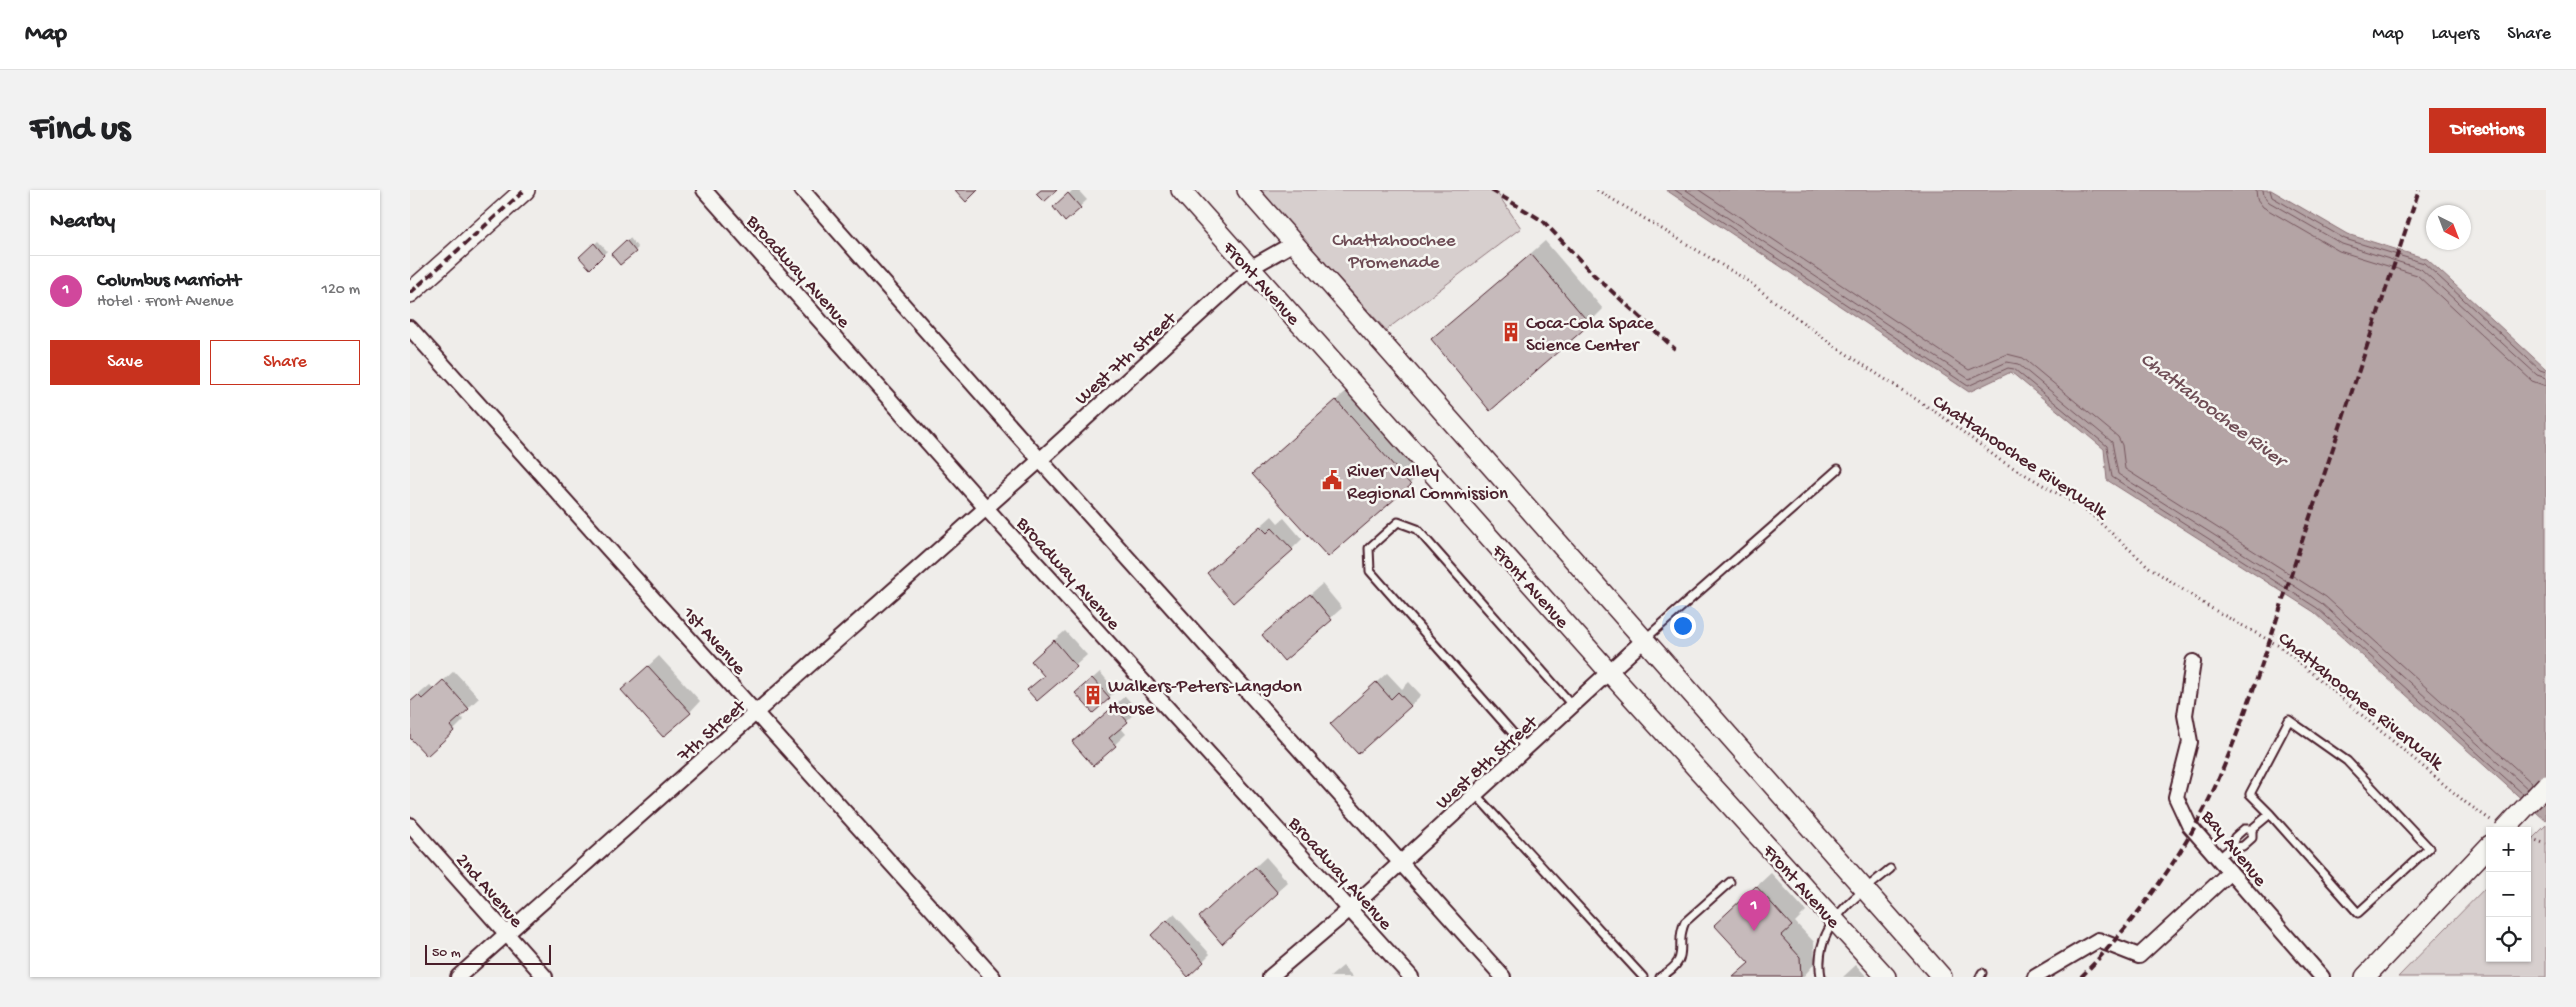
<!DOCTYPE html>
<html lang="en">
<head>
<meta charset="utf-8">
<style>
	body { margin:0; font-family:"Gochi Hand",sans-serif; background:#f2f2f2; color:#202124 }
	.controls { position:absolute; right:15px; bottom:15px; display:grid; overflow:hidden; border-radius:0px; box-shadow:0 1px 4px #0004 }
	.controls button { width:45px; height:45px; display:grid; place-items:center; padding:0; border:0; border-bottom:1px solid #e0e0e0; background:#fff; color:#202124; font:25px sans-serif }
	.compass { position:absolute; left:2016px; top:15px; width:45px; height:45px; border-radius:50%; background:#fff; box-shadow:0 1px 4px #0004; rotate:138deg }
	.scale { position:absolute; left:15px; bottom:12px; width:126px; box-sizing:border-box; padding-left:5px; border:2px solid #4a1f2b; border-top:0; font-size:14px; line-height:18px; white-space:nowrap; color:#4a1f2b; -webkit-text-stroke:4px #f6f6f2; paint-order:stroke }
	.you { position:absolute; left:1272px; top:435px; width:18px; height:18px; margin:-12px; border:4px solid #fff; border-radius:50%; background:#1a73e8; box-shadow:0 0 0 8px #1a73e833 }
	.badge { display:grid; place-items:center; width:32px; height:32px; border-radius:50%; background:#c8321e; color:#fff; font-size:16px; font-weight:700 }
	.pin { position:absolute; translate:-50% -41px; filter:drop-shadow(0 1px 2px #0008) }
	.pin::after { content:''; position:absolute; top:26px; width:18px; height:15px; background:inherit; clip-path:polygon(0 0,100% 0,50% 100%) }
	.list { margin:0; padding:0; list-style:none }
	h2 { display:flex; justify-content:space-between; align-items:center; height:65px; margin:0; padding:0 20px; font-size:21px }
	h2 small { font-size:16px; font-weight:400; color:#757577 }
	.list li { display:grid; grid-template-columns:32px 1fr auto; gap:15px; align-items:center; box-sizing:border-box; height:70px; padding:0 20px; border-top:1px solid #e0e0e0 }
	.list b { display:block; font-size:19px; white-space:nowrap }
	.list p { margin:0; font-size:16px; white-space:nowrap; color:#757577 }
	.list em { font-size:16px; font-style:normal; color:#757577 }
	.actions { display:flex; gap:10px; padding:15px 20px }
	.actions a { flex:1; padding:11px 0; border:1px solid #c8321e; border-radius:0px; text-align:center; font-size:18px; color:#c8321e }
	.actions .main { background:#c8321e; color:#fff }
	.icon { flex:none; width:28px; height:28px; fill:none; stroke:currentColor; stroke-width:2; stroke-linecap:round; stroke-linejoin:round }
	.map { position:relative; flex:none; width:2136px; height:787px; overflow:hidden; border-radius:0px }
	header { display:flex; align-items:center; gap:30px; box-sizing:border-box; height:70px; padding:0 25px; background:#fff; border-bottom:1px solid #e0e0e0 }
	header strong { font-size:24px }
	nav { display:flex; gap:28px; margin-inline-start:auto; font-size:18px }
	.intro { display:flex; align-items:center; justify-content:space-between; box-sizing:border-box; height:120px; padding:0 30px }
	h1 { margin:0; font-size:35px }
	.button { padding:12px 22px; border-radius:0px; background:#c8321e; color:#fff; font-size:18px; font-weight:700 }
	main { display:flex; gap:30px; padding:0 30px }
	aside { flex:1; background:#fff; border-radius:0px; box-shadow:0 1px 4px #0004 }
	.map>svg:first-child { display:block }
	.green { fill:#d7cfce; stroke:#90777c }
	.water { fill:#b4a4a5; stroke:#8a6f74 }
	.shadow { fill:#0003 }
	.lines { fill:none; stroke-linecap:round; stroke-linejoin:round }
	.shore { stroke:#74545c; stroke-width:1 }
	.building { fill:#c6babb; stroke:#4a1f2b }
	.lane-casing { stroke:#4a1f2b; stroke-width:11 }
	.street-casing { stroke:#4a1f2b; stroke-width:18 }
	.secondary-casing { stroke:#4a1f2b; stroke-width:22 }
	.path { stroke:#4a1f2b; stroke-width:3; stroke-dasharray:1 4; stroke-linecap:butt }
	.lane { stroke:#f6f6f2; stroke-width:7 }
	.street { stroke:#f6f6f2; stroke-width:14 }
	.secondary { stroke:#f6f6f2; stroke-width:19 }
	.rail { stroke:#4a1f2b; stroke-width:4; stroke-dasharray:8 4; stroke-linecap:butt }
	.secondary-bridge-casing { stroke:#4a1f2b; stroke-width:22; stroke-linecap:butt }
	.secondary-bridge { stroke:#f6f6f2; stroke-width:19 }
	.labels { text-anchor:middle; stroke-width:5; stroke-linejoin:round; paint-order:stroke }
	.park-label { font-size:19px; fill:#6d4b54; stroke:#f6f6f2 }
	.street-label { font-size:19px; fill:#4a1f2b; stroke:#f6f6f2 }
	.poi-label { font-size:19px; fill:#4a1f2b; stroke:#f6f6f2; text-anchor:start }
	.water-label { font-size:20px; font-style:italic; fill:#6f4e56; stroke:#f6f6f2 }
</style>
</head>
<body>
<header>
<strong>Map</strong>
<nav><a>Map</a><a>Layers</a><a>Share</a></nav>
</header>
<div class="intro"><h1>Find us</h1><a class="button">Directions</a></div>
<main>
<aside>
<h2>Nearby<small></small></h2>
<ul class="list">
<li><span class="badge" style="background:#d1479c">1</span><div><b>Columbus Marriott</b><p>Hotel · Front Avenue</p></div><em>120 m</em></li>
</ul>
<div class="actions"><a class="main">Save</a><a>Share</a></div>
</aside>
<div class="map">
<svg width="2136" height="787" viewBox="0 0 2136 787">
	<rect width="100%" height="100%" fill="#efedea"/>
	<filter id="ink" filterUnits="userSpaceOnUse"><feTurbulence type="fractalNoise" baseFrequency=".02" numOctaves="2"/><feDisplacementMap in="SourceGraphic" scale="10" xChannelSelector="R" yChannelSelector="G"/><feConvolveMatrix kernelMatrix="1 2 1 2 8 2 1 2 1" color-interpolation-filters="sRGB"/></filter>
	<g filter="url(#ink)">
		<g class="green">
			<path d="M849,0H1085L1111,38L976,140Z"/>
			<path d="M2136,635V787H1988L2080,693V768H2117V654Z"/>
		</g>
		<path class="water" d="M1256,0H1861L1937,44L2017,69L2136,179V631L1904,422L1697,290L1694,259L1601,182L1559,202Z"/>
		<g class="shadow">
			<path d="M663,0H668L677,10L655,30L651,11Z"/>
			<path d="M220,48L228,58L211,73L205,61Z"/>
			<path d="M188,51L197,61L180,77L171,67Z"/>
			<path d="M1135,51L1193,119L1179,133L1023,149Z"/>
			<path d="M941,197L1015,280L918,365L843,284Z"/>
			<path d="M862,326L868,333L874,328L892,349L882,359L809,373Z"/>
			<path d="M912,394L932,418L874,469L854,445Z"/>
			<path d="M655,441L677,465L627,510L635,485L633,460Z"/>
			<path d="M249,466L290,511L280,522L223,490Z"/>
			<path d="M44,481L69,508L50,526L54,530L43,541L0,546V512L20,495L24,499Z"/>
			<path d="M690,482L706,501L699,507L674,496Z"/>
			<path d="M977,483L992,499L999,492L1011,505L1000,516L932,523Z"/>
			<path d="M715,506L728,520L710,537L716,544L683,575L674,542Z"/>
			<path d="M856,667L878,692L867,702L801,717Z"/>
			<path d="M1361,683L1396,721L1385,732L1404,752L1405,773L1393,787H1323L1340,772L1320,721Z"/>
			<path d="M764,724L800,764L779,785L749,738Z"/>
			<path d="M1446,775L1457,787H1433Z"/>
			<path d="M933,776L943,787H920Z"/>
		</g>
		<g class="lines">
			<g class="shore">
				<path d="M1265,0L1558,196L1598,178L1604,179L1697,256L1702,287L1907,418L2113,604"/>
				<path d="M1276,0L1559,189L1597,172L1608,174L1702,252L1708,284L1911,413L2118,599"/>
				<path d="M1289,0L1559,180L1597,164L1613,168L1708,247L1712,255L1715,279L1916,407L2123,594"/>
				<path d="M1846,0L1847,9L1853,17L1929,61L2007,85L2122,191L2136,196"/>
				<path d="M1853,0L1854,6L1859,12L1932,54L2011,79L2127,185L2136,188"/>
				<path d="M1860,0L1862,7L1935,49L2014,73L2130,180L2136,182"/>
			</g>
		</g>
		<g class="building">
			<path d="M545,0H568L556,12Z"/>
			<path d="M631,0H647L634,12L626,4Z"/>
			<path d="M658,3L671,18L655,32L643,17Z"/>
			<path d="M216,50L226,62L210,75L201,64Z"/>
			<path d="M184,53L194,65L180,79L169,67Z"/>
			<path d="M1121,64L1180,134L1080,221L1021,149Z"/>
			<path d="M926,210L1001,295L918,367L842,284Z"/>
			<path d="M850,336L857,343L862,338L883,360L823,413L797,383Z"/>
			<path d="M900,404L922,430L874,471L852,445Z"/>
			<path d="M644,450L667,477L627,511L617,500L634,486L621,471Z"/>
			<path d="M238,476L281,523L253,547L211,500Z"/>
			<path d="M682,488L700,508L683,523L665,503Z"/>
			<path d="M33,490L59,519L40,536L44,541L17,566L0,548V512L8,505L12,509Z"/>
			<path d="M966,492L981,509L988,502L1001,516L948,564L920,534Z"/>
			<path d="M704,516L718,532L699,548L706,556L683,576L662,552Z"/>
			<path d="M845,677L868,703L812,754L789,727Z"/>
			<path d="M1346,696L1382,736L1371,746L1390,767L1391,787H1323L1339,773L1304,735Z"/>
			<path d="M757,730L794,772L778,787L741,745Z"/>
		</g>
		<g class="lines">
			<defs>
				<g id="lane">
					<path d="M1235,449L1428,279"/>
					<path d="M1116,558L960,381L959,358L988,332L1007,339L1163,516"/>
					<path d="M1066,605L1233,787"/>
					<path d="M1821,658L1833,656L1842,648V639"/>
					<path d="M1808,669L1821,658L1825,647L1834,639H1842L1860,624L1948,723L2019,658L1937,571L1879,530L1840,604L1860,624"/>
					<path d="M1250,787C1284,768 1263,756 1275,732L1320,692"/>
					<path d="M1411,787C1402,735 1445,708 1480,679"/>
					<path d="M1570,787L1572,783"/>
				</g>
				<g id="street">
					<path d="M294,0L576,318L1001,787"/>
					<path d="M392,0L630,270L1093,787"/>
					<path d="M0,138L583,787"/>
					<path d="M1783,472L1775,525L1780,552L1766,607L1779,635L1912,787"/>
					<path d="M0,635L135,787"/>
					<path d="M48,787L630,270L840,78L884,53"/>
					<path d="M860,787L940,719L1235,449"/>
					<path d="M1625,787L1688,750L1729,766L1820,682"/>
				</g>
				<g id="secondary">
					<path d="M771,0L1200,483L1476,787"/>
					<path d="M837,0L1532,787"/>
					<path d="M0,103L115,0"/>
					<path d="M1955,787L2080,655"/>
				</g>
			</defs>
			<use href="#lane" class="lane-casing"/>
			<use href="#street" class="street-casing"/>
			<use href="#secondary" class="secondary-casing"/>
			<g class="path">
				<path d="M1187,0L1335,89L1423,155L1536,229L1590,270L1676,320L1739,377L1799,417L1871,457L2055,612L2082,631"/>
				<path d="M2117,647L2136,654"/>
			</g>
			<use href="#lane" class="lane"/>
			<use href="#street" class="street"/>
			<use href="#secondary" class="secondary"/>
			<g class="rail">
				<path d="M1081,0L1133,31L1184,85L1265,159"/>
				<path d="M0,103L115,0"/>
				<path d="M1671,787C1727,730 1777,661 1809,588C1843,509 1868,424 1895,342C1933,228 1971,114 2009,0"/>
			</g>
			<defs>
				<path id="secondary-bridge" d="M2093,641L2136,595"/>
			</defs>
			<use href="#secondary-bridge" class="secondary-bridge-casing"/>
			<use href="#secondary-bridge" class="secondary-bridge"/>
		</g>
	</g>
	<defs>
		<symbol id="building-bare" viewBox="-9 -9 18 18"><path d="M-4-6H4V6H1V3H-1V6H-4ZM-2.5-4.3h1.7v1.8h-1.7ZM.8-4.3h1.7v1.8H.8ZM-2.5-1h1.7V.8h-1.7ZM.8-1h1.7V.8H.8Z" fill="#c8321e" stroke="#f6f6f2" stroke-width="2.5" paint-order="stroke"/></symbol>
		<symbol id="civic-bare" viewBox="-9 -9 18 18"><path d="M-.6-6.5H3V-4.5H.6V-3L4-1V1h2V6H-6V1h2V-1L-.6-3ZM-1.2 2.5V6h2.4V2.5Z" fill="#c8321e" stroke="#f6f6f2" stroke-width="2.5" paint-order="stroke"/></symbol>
	</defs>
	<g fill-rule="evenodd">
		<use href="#building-bare" x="1087" y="128" width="28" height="28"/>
		<use href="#civic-bare" x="908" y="276" width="28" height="28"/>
		<use href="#building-bare" x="669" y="491" width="28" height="28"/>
	</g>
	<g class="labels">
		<g class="park-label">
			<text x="984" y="55">Chattahoochee<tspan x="984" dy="22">Promenade</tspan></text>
		</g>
		<g class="street-label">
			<text transform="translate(390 80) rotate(48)" y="7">Broadway Avenue</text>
			<text transform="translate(853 92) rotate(48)" y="7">Front Avenue</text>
			<text transform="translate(714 167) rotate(-42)" y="7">West 7th Street</text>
			<text transform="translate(1611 265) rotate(34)" y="7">Chattahoochee RiverWalk</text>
			<text transform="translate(660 382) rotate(48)" y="7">Broadway Avenue</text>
			<text transform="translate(1122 395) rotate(48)" y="7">Front Avenue</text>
			<text transform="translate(306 449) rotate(48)" y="7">1st Avenue</text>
			<text transform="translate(1952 509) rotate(39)" y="7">Chattahoochee RiverWalk</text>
			<text transform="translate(300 539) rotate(-41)" y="7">7th Street</text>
			<text transform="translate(1075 571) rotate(-42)" y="7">West 8th Street</text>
			<text transform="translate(1826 657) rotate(51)" y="7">Bay Avenue</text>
			<text transform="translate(932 682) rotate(48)" y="7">Broadway Avenue</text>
			<text transform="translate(1393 695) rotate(48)" y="7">Front Avenue</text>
			<text transform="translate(81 699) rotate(49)" y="7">2nd Avenue</text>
		</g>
		<g class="poi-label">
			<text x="1116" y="138">Coca-Cola Space<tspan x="1116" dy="22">Science Center</tspan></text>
			<text x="937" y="286">River Valley<tspan x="937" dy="22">Regional Commission</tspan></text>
			<text x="698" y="501">Walkers-Peters-Langdon<tspan x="698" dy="22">House</tspan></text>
		</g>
		<g class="water-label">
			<text transform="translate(1804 218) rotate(37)" y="7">Chattahoochee River</text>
		</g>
	</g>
</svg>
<div class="controls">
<button>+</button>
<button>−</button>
<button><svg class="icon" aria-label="locate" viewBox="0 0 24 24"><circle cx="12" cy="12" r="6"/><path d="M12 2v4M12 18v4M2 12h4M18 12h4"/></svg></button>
</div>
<svg class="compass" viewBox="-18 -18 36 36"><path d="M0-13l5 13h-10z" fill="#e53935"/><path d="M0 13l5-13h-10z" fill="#757577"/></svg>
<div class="scale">50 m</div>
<div class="you"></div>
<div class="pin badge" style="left:1344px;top:741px;background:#d1479c">1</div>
</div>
</main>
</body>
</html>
